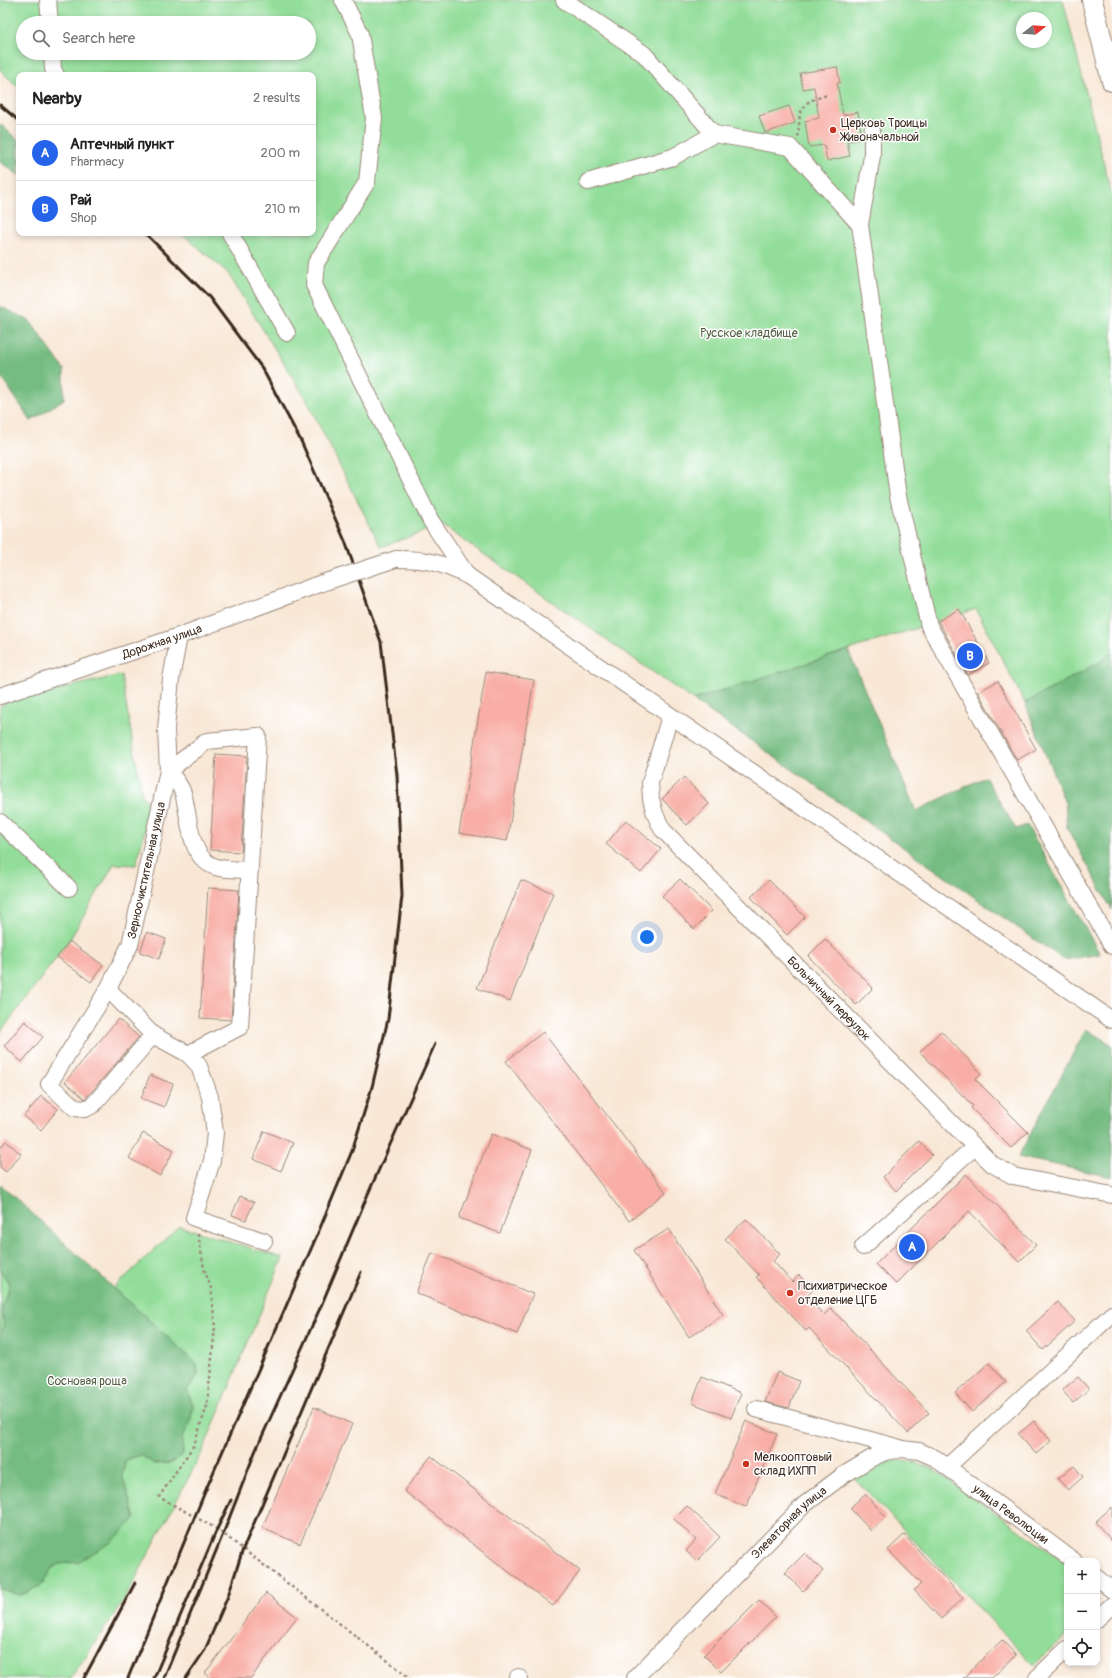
<!DOCTYPE html>
<html lang="en">
<head>
<meta charset="utf-8">
<style>
	body { margin:0; font-family:Pangolin,sans-serif; background:#f2f2f2; color:#222 }
	.controls { position:absolute; right:12px; bottom:12px; display:grid; overflow:hidden; border-radius:8px; box-shadow:0 2px 6px #0003 }
	.controls button { width:36px; height:36px; display:grid; place-items:center; padding:0; border:0; border-bottom:1px solid #e0e0e0; background:#fff; color:#222; font:20px sans-serif }
	.compass { position:absolute; left:1016px; top:12px; width:36px; height:36px; border-radius:50%; background:#fff; box-shadow:0 2px 6px #0003; rotate:73deg }
	.you { position:absolute; left:647px; top:937px; width:14px; height:14px; margin:-10px; border:3px solid #fff; border-radius:50%; background:#1a73e8; box-shadow:0 0 0 6px #1a73e833 }
	.badge { display:grid; place-items:center; width:26px; height:26px; border-radius:50%; background:#2563eb; color:#fff; font-size:13px; font-weight:700 }
	.pin { position:absolute; translate:-50% -50%; border:2px solid #fff; box-shadow:0 1px 4px #0006 }
	.list { margin:0; padding:0; list-style:none }
	h2 { display:flex; justify-content:space-between; align-items:center; height:52px; margin:0; padding:0 16px; font-size:17px }
	h2 small { font-size:13px; font-weight:400; color:#767676 }
	.list li { display:grid; grid-template-columns:26px 1fr auto; gap:12px; align-items:center; box-sizing:border-box; height:56px; padding:0 16px; border-top:1px solid #e0e0e0 }
	.list b { display:block; font-size:15px; white-space:nowrap }
	.list p { margin:0; font-size:13px; white-space:nowrap; color:#767676 }
	.list em { font-size:13px; font-style:normal; color:#767676 }
	.icon { flex:none; width:22px; height:22px; fill:none; stroke:currentColor; stroke-width:2; stroke-linecap:round; stroke-linejoin:round }
	.map { position:relative; flex:none; width:1112px; height:1678px; overflow:hidden }
	.search { position:absolute; background:#fff; box-shadow:0 2px 6px #0003; left:16px; top:16px; width:300px; height:44px; display:flex; align-items:center; gap:10px; box-sizing:border-box; padding:0 14px; border-radius:22px; color:#767676; font-size:15px }
	.panel { position:absolute; background:#fff; box-shadow:0 2px 6px #0003; left:16px; top:72px; width:300px; height:164px; border-radius:8px }
	.map>svg:first-child { display:block }
	.green { fill:#92dd99; stroke:#66845c; fill-rule:evenodd }
	.forest { fill:#75bc81; stroke:#587350 }
	.building { fill:#f8aea6 }
	.lines { fill:none; stroke-linecap:round; stroke-linejoin:round }
	.minor-casing { stroke:#9a887a; stroke-width:18 }
	.major-casing { stroke:#9a887a; stroke-width:22 }
	.path { stroke:#9a887a; stroke-width:2.5; stroke-dasharray:3 3; stroke-linecap:butt }
	.minor { stroke:#fff; stroke-width:16 }
	.major { stroke:#fff; stroke-width:20 }
	.rail { stroke:#3b2a1e; stroke-width:3 }
	.minor-bridge-casing { stroke:#9a887a; stroke-width:18; stroke-linecap:butt }
	.minor-bridge { stroke:#fff; stroke-width:16 }
	.poi-dot { fill:#c8321e; stroke:#fff; stroke-width:1.5 }
	.labels { text-anchor:middle; stroke-width:3; stroke-linejoin:round; paint-order:stroke }
	.poi-label { font-size:12px; fill:#3b2a1e; stroke:#fff; text-anchor:start }
	.park-label { font-size:12px; fill:#556043; stroke:#fff }
	.street-label { font-size:12px; fill:#3b2a1e; stroke:#fff }
</style>
</head>
<body>
<div class="map">
<svg width="1112" height="1678" viewBox="0 0 1112 1678">
	<rect width="100%" height="100%" fill="#fff"/>
	<filter id="ink" filterUnits="userSpaceOnUse"><feTurbulence type="fractalNoise" baseFrequency=".025" numOctaves="2"/><feDisplacementMap in="SourceGraphic" scale="8" xChannelSelector="R" yChannelSelector="G"/><feConvolveMatrix kernelMatrix="1 2 1 2 8 2 1 2 1" color-interpolation-filters="sRGB"/></filter>
	<filter id="wash" filterUnits="userSpaceOnUse"><feTurbulence type="fractalNoise" baseFrequency=".012" numOctaves="4" result="noise"/><feDisplacementMap in="SourceGraphic" scale="16" xChannelSelector="R" yChannelSelector="G"/><feGaussianBlur stdDeviation="0.9" result="paint"/><feColorMatrix in="noise" values="0 0 0 0 0 0 0 0 0 0 0 0 0 0 0 0 0 1.4 0 .05"/><feComposite in="paint" operator="in"/></filter>
	<g filter="url(#wash)">
		<rect width="100%" height="100%" fill="#f8e7d5"/>
		<g class="green">
			<path d="M0,0H1063L1112,196V653L1100,662L1025,703L976,609L693,700L442,525L381,547L306,399L227,272L181,233H313V75H19V88L0,70ZM1022,18H1046V42H1022ZM23,23H309V53H23Z"/>
			<path d="M121,675L142,795L151,806L136,865L114,864L69,941L0,1033V706L11,700Z"/>
			<path d="M179,1226L283,1258L203,1450L126,1597L71,1678H0V1590L21,1595L41,1585L52,1568L59,1564L78,1562L135,1519L122,1475L126,1460L141,1455L154,1464L172,1463L183,1454L182,1438L190,1423L193,1405L187,1390L198,1375L197,1364L114,1288Z"/>
			<path d="M0,1270L10,1284L2,1306L4,1327L0,1331Z"/>
			<path d="M894,1460L914,1462L933,1469L1067,1563V1635L1034,1665L855,1479L875,1465Z"/>
		</g>
		<g class="forest">
			<path d="M0,124L19,141V175L0,162Z"/>
			<path d="M0,306L30,321L64,369V399L31,421L0,375Z"/>
			<path d="M848,650L916,811L985,777L1016,829L1027,825L1100,954L1064,960L693,700Z"/>
			<path d="M1112,653V910L1067,828L1065,803L1025,703L1100,662Z"/>
			<path d="M1086,1029L1112,1045V1177L1018,1157Z"/>
			<path d="M0,1184L197,1364L198,1375L187,1390L193,1405L190,1423L182,1438L183,1454L172,1463L154,1464L141,1455L126,1460L122,1475L135,1519L112,1542L78,1562L59,1564L52,1568L42,1585L21,1595L0,1590V1331L4,1327L2,1306L10,1284L0,1270Z"/>
		</g>
		<g id="blocks">
			<g class="building">
				<path d="M837,67L840,83H837L843,115L858,112L862,139L847,141L850,156L827,161L824,145L809,147L805,121L819,118L814,87L803,89L800,73Z"/>
				<path d="M789,106L795,123L765,133L759,116Z"/>
				<path d="M959,609L989,663L968,675L938,621Z"/>
				<path d="M486,672L534,680L507,841L459,833Z"/>
				<path d="M998,681L1036,749L1017,760L978,692Z"/>
				<path d="M216,754L247,756L241,852L210,850Z"/>
				<path d="M684,777L709,804L687,825L662,799Z"/>
				<path d="M626,820L661,849L641,873L606,844Z"/>
				<path d="M680,879L712,911L694,929L662,896Z"/>
				<path d="M521,880L553,893L510,1001L477,988Z"/>
				<path d="M769,880L805,917L787,935L751,897Z"/>
				<path d="M208,888L239,890L231,1020L200,1018Z"/>
				<path d="M147,932L166,939L159,959L140,952Z"/>
				<path d="M825,939L873,988L856,1005L808,956Z"/>
				<path d="M69,941L103,965L91,982L57,957Z"/>
				<path d="M118,1019L139,1037L85,1099L65,1082Z"/>
				<path d="M25,1021L43,1037L22,1062L4,1046Z"/>
				<path d="M941,1031L981,1073L975,1079L1028,1132L1011,1148L971,1108L973,1106L920,1052Z"/>
				<path d="M543,1032L666,1192L629,1221L506,1061Z"/>
				<path d="M150,1075L173,1084L164,1107L141,1098Z"/>
				<path d="M41,1096L58,1109L41,1130L24,1116Z"/>
				<path d="M264,1131L293,1143L281,1171L253,1159Z"/>
				<path d="M143,1133L174,1150L160,1176L129,1158Z"/>
				<path d="M491,1134L532,1150L500,1233L459,1218Z"/>
				<path d="M6,1141L21,1154L6,1172L0,1167V1148Z"/>
				<path d="M919,1141L932,1155L896,1191L883,1177Z"/>
				<path d="M966,1174L1036,1245L1019,1262L969,1211L896,1284L876,1264Z"/>
				<path d="M240,1196L254,1202L246,1220L232,1215Z"/>
				<path d="M746,1219L780,1254L773,1261L792,1282L799,1275L813,1290L806,1297L824,1315L831,1308L929,1413L908,1433L809,1328L806,1331L756,1277L759,1275L725,1239Z"/>
				<path d="M669,1229L723,1315L689,1337L634,1250Z"/>
				<path d="M432,1253L533,1294L517,1334L416,1293Z"/>
				<path d="M1058,1302L1075,1321L1043,1350L1026,1331Z"/>
				<path d="M989,1363L1006,1382L972,1412L955,1393Z"/>
				<path d="M777,1372L799,1381L789,1408L765,1402Z"/>
				<path d="M702,1377L741,1393L731,1418L692,1403Z"/>
				<path d="M1078,1377L1089,1389L1073,1403L1062,1390Z"/>
				<path d="M314,1407L352,1424L300,1544L262,1528Z"/>
				<path d="M746,1421L777,1434L746,1507L715,1494Z"/>
				<path d="M1034,1421L1051,1441L1036,1454L1018,1434Z"/>
				<path d="M431,1456L580,1571L553,1606L404,1491Z"/>
				<path d="M1074,1466L1083,1477L1068,1490L1058,1479Z"/>
				<path d="M865,1494L886,1517L871,1531L850,1508Z"/>
				<path d="M687,1506L720,1537L697,1561L686,1551L696,1540L674,1519Z"/>
				<path d="M1112,1507V1541L1095,1522Z"/>
				<path d="M904,1535L963,1598L941,1619L914,1590L921,1584L888,1550Z"/>
				<path d="M805,1553L823,1571L803,1591L785,1573Z"/>
				<path d="M266,1593L297,1617L251,1678H211L205,1673Z"/>
				<path d="M759,1600L776,1617L721,1672L704,1655Z"/>
				<path d="M1002,1640L1016,1655L992,1678H963Z"/>
			</g>
		</g>
	</g>
	<g filter="url(#ink)">
		<use href="#blocks" fill-opacity="0" stroke="#9a887a" stroke-width="1"/>
		<g class="lines">
			<defs>
				<g id="minor">
					<path d="M48,0L50,23"/>
					<path d="M343,0L360,34L374,118L367,182L316,263L314,285L431,521L467,575"/>
					<path d="M564,0L644,54L714,134L790,147L860,225L898,496L929,626L1112,946"/>
					<path d="M52,53L53,69L56,75"/>
					<path d="M588,182L673,157L714,134"/>
					<path d="M860,225L872,156V131"/>
					<path d="M230,233L287,333"/>
					<path d="M396,559C428,559 439,562 468,576L1112,1020"/>
					<path id="s1" d="M0,696L179,636L322,583"/>
					<path id="s2" d="M670,716L650,783L651,799L655,814L662,829L992,1164L1013,1176L1112,1195"/>
					<path d="M0,822L69,888"/>
					<path d="M108,989L153,1035L188,1054L199,1066L210,1097L215,1133L212,1161L194,1218L264,1241"/>
					<path id="s3" d="M153,1035L93,1105L85,1109L75,1108L49,1084L108,989L130,945L168,771L166,729L171,679L179,636"/>
					<path d="M188,1054L240,1027L258,736L207,741L168,771C174,778 180,784 183,793C190,816 188,859 216,867C226,870 239,869 250,871"/>
					<path d="M863,1247L963,1157L975,1147"/>
					<path d="M756,1409L900,1448"/>
					<path d="M947,1467L1112,1314"/>
					<path d="M1097,1578L1112,1590"/>
					<path d="M1097,1619L1112,1605"/>
					<path d="M518,1677L519,1678"/>
					<path id="s4" d="M635,1678L804,1505L842,1476L870,1459L885,1452L902,1449L919,1451L935,1458L1074,1561"/>
					<path d="M1037,1678L1067,1649"/>
				</g>
				<path id="major" d="M1092,0L1112,81"/>
			</defs>
			<use href="#minor" class="minor-casing"/>
			<use href="#major" class="major-casing"/>
			<g class="path">
				<path d="M798,137L800,113L809,101L827,95"/>
				<path d="M198,1234L204,1269L211,1288L215,1327L207,1406L194,1445L159,1497L217,1529L410,1678"/>
			</g>
			<use href="#minor" class="minor"/>
			<use href="#major" class="major"/>
			<g class="rail">
				<path d="M0,105L19,121"/>
				<path d="M84,1678L135,1583"/>
				<path d="M128,1678L207,1487L318,1233L352,1151L372,1087L388,1019L402,896L397,775L381,642L345,541L301,441L262,368L209,297L145,233"/>
				<path d="M154,1678L217,1529L231,1500"/>
				<path d="M164,1678L223,1534L255,1452L321,1306L368,1194L435,1044"/>
				<path d="M186,1678L205,1650L228,1596L243,1549L361,1272"/>
			</g>
			<defs>
				<path id="minor-bridge" d="M322,583L396,559"/>
			</defs>
			<use href="#minor-bridge" class="minor-bridge-casing"/>
			<use href="#minor-bridge" class="minor-bridge"/>
		</g>
	</g>
	<g class="poi-dot">
		<circle cx="833" cy="130" r="4"/>
		<circle cx="790" cy="1293" r="4"/>
		<circle cx="746" cy="1464" r="4"/>
	</g>
	<g class="labels">
		<g class="poi-label">
			<text x="841" y="127">Церковь Троицы<tspan x="841" dy="14">Живоначальной</tspan></text>
			<text x="798" y="1290">Психиатрическое<tspan x="798" dy="14">отделение ЦГБ</tspan></text>
			<text x="754" y="1461">Мелкооптовый<tspan x="754" dy="14">склад ИХПП</tspan></text>
		</g>
		<g class="park-label">
			<text x="749" y="337">Русское кладбище</text>
			<text x="87" y="1385">Сосновая роща</text>
		</g>
		<g class="street-label">
			<text dy="4" stroke="none"><textPath href="#s1" startOffset="171">Дорожная улица</textPath></text>
			<text dy="4" stroke="none"><textPath href="#s3" startOffset="384">Зерноочистительная улица</textPath></text>
			<text dy="4" stroke="none"><textPath href="#s2" startOffset="356">Больничный переулок</textPath></text>
			<text dy="4" stroke="none"><textPath href="#s4" startOffset="485">улица Революции</textPath></text>
			<text dy="4" stroke="none"><textPath href="#s4" startOffset="219">Элеваторная улица</textPath></text>
		</g>
	</g>
</svg>
<div class="controls">
<button>+</button>
<button>−</button>
<button><svg class="icon" aria-label="locate" viewBox="0 0 24 24"><circle cx="12" cy="12" r="6"/><path d="M12 2v4M12 18v4M2 12h4M18 12h4"/></svg></button>
</div>
<svg class="compass" viewBox="-18 -18 36 36"><path d="M0-13l5 13h-10z" fill="#e53935"/><path d="M0 13l5-13h-10z" fill="#767676"/></svg>
<div class="you"></div>
<div class="pin badge" style="left:912px;top:1247px">A</div>
<div class="pin badge" style="left:970px;top:656px">B</div>
<div class="search"><svg class="icon" aria-label="search" viewBox="0 0 24 24"><circle cx="10" cy="10" r="6"/><path d="M15 15l6 6"/></svg>Search here</div>
<section class="panel">
<h2>Nearby<small>2 results</small></h2>
<ul class="list">
<li><span class="badge">A</span><div><b>Аптечный пункт</b><p>Pharmacy</p></div><em>200 m</em></li>
<li><span class="badge">B</span><div><b>Рай</b><p>Shop</p></div><em>210 m</em></li>
</ul>
</section>
</div>
</body>
</html>
